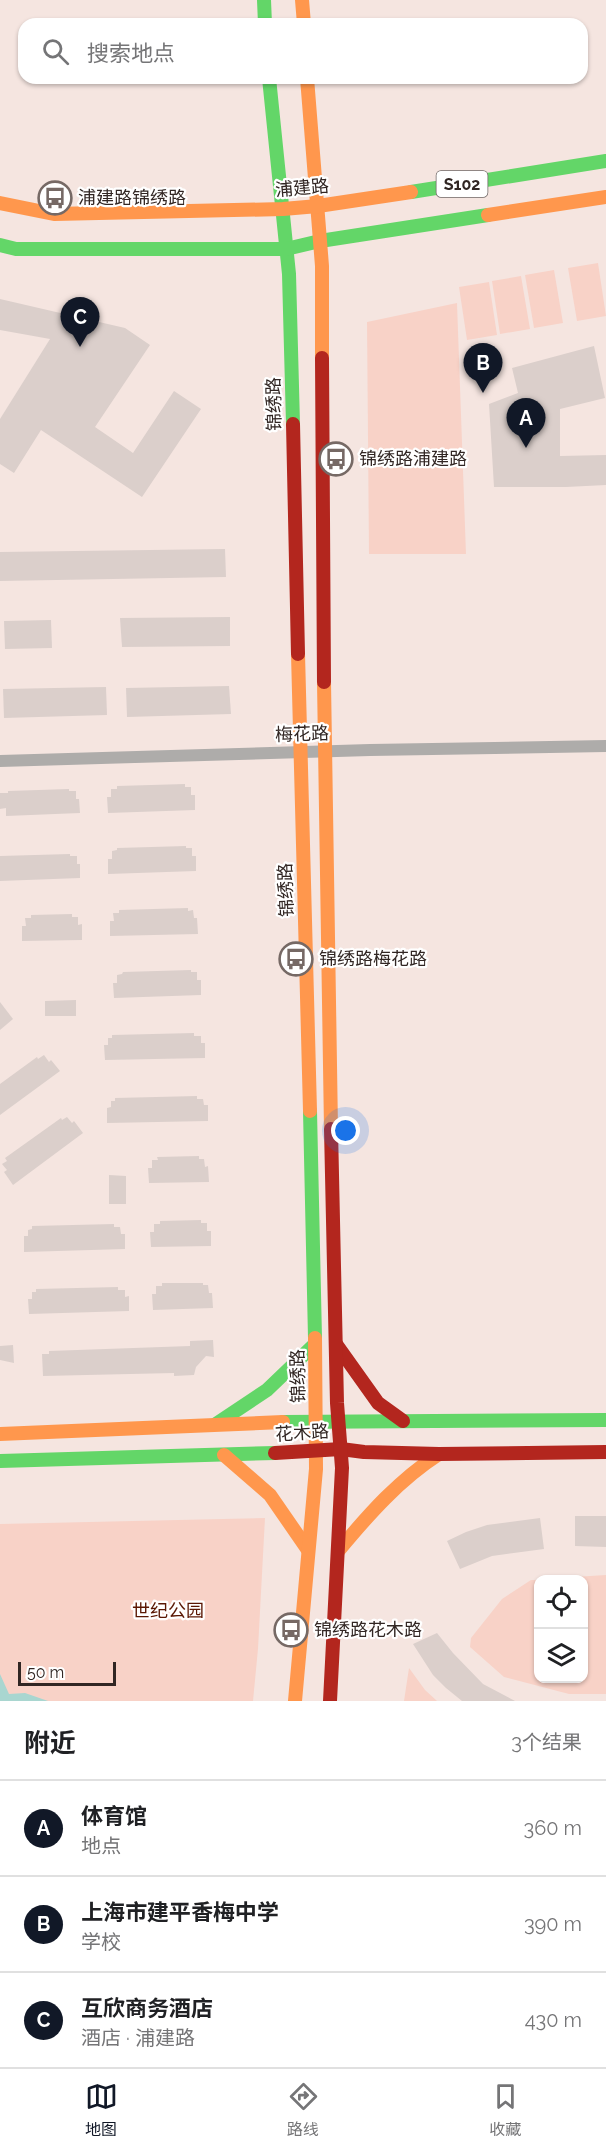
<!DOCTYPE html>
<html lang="zh">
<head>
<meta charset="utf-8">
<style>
	body { margin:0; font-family:Raleway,"Noto Sans SC",sans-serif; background:#f2f2f2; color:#202124 }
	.controls { position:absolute; right:18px; bottom:18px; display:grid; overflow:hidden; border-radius:12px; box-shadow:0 2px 4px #0004 }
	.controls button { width:54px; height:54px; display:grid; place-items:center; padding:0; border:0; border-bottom:2px solid #e0e0e0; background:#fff; color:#202124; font:30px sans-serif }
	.scale { position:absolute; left:18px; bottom:15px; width:98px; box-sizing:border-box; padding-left:6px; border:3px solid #312623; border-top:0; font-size:16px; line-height:21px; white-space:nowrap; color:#312623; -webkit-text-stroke:4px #fff; paint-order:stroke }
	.you { position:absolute; left:346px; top:1131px; width:21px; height:21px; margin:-15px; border:4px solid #fff; border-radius:50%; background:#1a73e8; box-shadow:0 0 0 9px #1a73e833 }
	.badge { display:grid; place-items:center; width:39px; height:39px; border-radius:50%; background:#111827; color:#fff; font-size:20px; font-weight:700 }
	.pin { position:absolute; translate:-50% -50px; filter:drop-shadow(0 2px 3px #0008) }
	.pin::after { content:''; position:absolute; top:32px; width:21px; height:18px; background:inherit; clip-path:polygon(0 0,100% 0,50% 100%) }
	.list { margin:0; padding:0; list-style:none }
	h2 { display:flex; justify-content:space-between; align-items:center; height:78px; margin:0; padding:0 24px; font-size:26px }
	h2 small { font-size:20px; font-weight:400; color:#757577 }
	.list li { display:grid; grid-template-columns:39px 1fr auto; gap:18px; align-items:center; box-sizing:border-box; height:96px; padding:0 24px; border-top:2px solid #e0e0e0 }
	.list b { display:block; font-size:22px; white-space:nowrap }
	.list p { margin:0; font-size:20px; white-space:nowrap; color:#757577 }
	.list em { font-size:20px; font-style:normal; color:#757577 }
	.icon { flex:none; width:33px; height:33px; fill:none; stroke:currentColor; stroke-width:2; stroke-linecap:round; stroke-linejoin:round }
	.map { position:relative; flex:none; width:606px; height:1701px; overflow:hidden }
	.search { position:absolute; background:#fff; box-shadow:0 2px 4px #0004; left:18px; right:18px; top:18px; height:66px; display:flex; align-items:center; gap:15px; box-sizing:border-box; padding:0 21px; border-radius:18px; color:#757577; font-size:22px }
	.sheet { height:366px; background:#fff }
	nav { display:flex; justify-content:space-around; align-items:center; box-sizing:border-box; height:84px; border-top:2px solid #e0e0e0; background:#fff; font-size:16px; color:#757577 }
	nav a { display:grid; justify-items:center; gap:3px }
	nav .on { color:#111827 }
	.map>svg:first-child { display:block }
	.green { fill:#f8d2c7 }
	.water { fill:#a9d6d0 }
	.building { fill:#dbcfcb }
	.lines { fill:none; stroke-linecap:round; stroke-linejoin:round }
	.street { stroke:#aeacaa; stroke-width:12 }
	.fast { stroke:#63d668; stroke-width:14 }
	.slow { stroke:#ff974d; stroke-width:14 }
	.jam { stroke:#b3261e; stroke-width:14 }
	.labels { text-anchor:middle; stroke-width:4.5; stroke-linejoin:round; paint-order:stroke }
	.shield { fill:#fff; stroke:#6f6765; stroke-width:1.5 }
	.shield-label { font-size:16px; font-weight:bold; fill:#312623 }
	.street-label { font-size:18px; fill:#312623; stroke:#fff }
	.poi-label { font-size:18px; fill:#312623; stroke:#fff; text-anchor:start }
	.park-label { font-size:18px; fill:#5a1703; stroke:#fff }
</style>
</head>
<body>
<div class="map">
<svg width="606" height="1701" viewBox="0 0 606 1701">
	<rect width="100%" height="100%" fill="#f5e5e0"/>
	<g class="green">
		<path d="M598,263L606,316L577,321L568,268Z"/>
		<path d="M554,270L563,323L534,328L525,275Z"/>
		<path d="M521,276L530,329L500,334L492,281Z"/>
		<path d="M489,282L497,335L467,340L459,287Z"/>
		<path d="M457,303L466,554H369L367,322Z"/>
		<path d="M265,1518L258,1649L253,1701H0V1524Z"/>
		<path d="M606,1575V1694H569L504,1677L470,1647L471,1638L502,1599L531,1580H538V1678H584V1580L542,1579Z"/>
		<path d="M409,1668L425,1690L437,1701H404Z"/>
	</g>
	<path class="water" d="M0,1674L9,1694L25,1693L48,1701H0Z"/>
	<g class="building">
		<path d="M0,299L125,328L150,345L95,427L133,453L174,391L201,409L142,497L41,430L14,473L0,464V419L50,339L0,330Z"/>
		<path d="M594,346L605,398L560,409V456L606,455V485L566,487H494L489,404L518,393L512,368Z"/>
		<path d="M225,549L226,577L0,581V552Z"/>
		<path d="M230,617V646L122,647L120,618Z"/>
		<path d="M51,620L52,648L5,649L4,621Z"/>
		<path d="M229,686L231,714L127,717L126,688Z"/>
		<path d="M106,687L107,715L4,718L3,689Z"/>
		<path d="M185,784V787H191V795H195V810L108,813L107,797H111V789H117V786Z"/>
		<path d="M69,789V791H76V799H79L80,813L6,816V808L0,809V793H8V791Z"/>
		<path d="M186,846V848H192V856H196V871L108,874V859H112V851L117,850V848Z"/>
		<path d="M70,854V856H77V864H80V878L0,881V856Z"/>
		<path d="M188,908V911L193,910L194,918H197L198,934L110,936V921H114L113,913H119V910Z"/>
		<path d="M72,914V917H78V925L82,924V940L22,941V926H26L25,918H31V915Z"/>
		<path d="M191,970V972H197V980H201V995L114,998L113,983H117V975L122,974L123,972Z"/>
		<path d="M76,1000V1016H45V1001Z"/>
		<path d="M0,1002L13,1019L0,1030Z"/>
		<path d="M194,1033V1036H201V1043H205V1058L105,1060L104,1045H108V1038H112V1035Z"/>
		<path d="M44,1055L49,1062L51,1060L60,1071L0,1115V1084L37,1057L38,1059Z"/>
		<path d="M197,1096V1099H203L204,1105H208V1121L107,1123V1108L111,1107V1101H115V1098Z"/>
		<path d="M67,1117L72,1123L74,1121L83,1133L13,1185L4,1172L7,1170L2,1164L7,1161L5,1158L61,1118L62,1120Z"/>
		<path d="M199,1156V1159H204L205,1167L208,1166L209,1182L149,1183L148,1168H152V1160H158L157,1157Z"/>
		<path d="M109,1175L126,1176V1204H109Z"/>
		<path d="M201,1220V1223H207V1231H211V1246L151,1247L150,1232H154V1224H160V1221Z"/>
		<path d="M114,1224V1227H120L121,1234H125V1249L24,1252V1236H28V1230L32,1229V1226Z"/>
		<path d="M162,1283H203V1285H208L209,1293H212L213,1308L153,1310L152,1294H156V1286H162Z"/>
		<path d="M118,1287V1290H125V1297L129,1296V1311L29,1314L28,1299H32V1292H36V1289Z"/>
		<path d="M213,1340L214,1357L206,1356L196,1367L194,1375L174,1376V1373L43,1376L42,1354H49V1351L190,1346V1341Z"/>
		<path d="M13,1345L14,1363L0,1360V1346Z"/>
		<path d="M575,1516H606V1547L575,1546Z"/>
		<path d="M540,1518L544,1549L492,1556L460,1569L447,1541L466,1532L487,1525Z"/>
		<path d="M437,1633L453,1653L483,1684L515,1701H462L446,1688L433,1675L413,1644Z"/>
	</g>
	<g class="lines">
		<path class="street" d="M0,761L370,750L606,746"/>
		<g class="fast">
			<path d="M264,0L265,24"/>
			<path d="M269,78L289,274L293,424"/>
			<path d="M411,192L606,161"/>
			<path d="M0,245L16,249H286L320,241L488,215"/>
			<path d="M310,1111L315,1338"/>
			<path d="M283,1422L606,1420"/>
			<path d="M216,1424L267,1390L315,1344"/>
			<path d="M0,1461L275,1453"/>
		</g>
		<g class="slow">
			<path d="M302,0L304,24"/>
			<path d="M307,78L322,266V358"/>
			<path d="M0,203L54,214L283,209L318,206L411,192"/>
			<path d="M488,215L606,197"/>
			<path d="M298,654L310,1111"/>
			<path d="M324,682L331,1129"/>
			<path d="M0,1434L283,1422"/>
			<path d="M224,1455L270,1495L308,1550"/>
			<path d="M339,1550C369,1514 399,1480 439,1454"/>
			<path d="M295,1701L316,1469L315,1338"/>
		</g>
		<g class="jam">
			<path d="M322,358L324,682"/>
			<path d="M293,424L298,654"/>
			<path d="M336,1344L378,1403L403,1421"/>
			<path d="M275,1453L341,1449L364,1452L439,1454L606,1452"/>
			<path d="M330,1701L342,1468L337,1403L331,1129"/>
		</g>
	</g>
	<defs>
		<symbol id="bus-ring" viewBox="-11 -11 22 22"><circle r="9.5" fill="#fff" stroke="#766965" stroke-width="1.5"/><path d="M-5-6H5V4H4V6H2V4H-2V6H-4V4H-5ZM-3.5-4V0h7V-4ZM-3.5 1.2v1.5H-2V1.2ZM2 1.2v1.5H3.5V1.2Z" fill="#766965"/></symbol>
	</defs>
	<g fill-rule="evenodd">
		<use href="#bus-ring" x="36" y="179" width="38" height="38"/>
		<use href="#bus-ring" x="317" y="440" width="38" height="38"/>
		<use href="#bus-ring" x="277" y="940" width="38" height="38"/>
		<use href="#bus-ring" x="272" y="1611" width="38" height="38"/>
	</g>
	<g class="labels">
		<rect class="shield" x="436.5" y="171" width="51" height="26" rx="4.5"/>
		<g class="shield-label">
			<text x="462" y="190">S102</text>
		</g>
		<g class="street-label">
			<text transform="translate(302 188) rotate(-5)" y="6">浦建路</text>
			<text transform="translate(274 404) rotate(-91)" y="6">锦绣路</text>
			<text transform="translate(302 734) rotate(-2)" y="6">梅花路</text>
			<text transform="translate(286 890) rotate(-92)" y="6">锦绣路</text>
			<text transform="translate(298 1376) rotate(-91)" y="6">锦绣路</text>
			<text transform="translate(302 1433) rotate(-4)" y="6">花木路</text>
		</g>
		<g class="poi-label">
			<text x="78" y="204">浦建路锦绣路</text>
			<text x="359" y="465">锦绣路浦建路</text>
			<text x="319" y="965">锦绣路梅花路</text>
			<text x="314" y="1636">锦绣路花木路</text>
		</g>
		<g class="park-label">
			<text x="168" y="1617">世纪公园</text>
		</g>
	</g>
</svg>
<div class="controls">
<button><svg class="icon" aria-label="locate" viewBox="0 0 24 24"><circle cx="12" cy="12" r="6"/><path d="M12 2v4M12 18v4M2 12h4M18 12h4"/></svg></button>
<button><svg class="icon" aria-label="layers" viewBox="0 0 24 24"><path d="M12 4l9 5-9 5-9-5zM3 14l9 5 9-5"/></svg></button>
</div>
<div class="scale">50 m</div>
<div class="you"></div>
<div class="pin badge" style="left:526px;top:448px">A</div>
<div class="pin badge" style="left:483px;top:393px">B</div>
<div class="pin badge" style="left:80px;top:347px">C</div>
<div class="search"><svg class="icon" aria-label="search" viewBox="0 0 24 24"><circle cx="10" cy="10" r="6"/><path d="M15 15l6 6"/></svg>搜索地点</div>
</div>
<section class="sheet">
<h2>附近<small>3个结果</small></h2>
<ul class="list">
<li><span class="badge">A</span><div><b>体育馆</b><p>地点</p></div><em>360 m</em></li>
<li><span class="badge">B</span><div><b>上海市建平香梅中学</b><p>学校</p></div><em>390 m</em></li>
<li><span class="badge">C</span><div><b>互欣商务酒店</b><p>酒店 · 浦建路</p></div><em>430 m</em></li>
</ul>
</section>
<nav>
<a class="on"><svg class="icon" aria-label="map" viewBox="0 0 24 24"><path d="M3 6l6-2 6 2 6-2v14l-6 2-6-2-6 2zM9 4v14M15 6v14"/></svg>地图</a>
<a><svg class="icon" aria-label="directions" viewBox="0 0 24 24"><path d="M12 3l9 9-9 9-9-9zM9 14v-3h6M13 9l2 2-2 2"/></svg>路线</a>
<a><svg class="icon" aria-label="saved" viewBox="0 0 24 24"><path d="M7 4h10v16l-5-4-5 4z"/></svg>收藏</a>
</nav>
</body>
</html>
